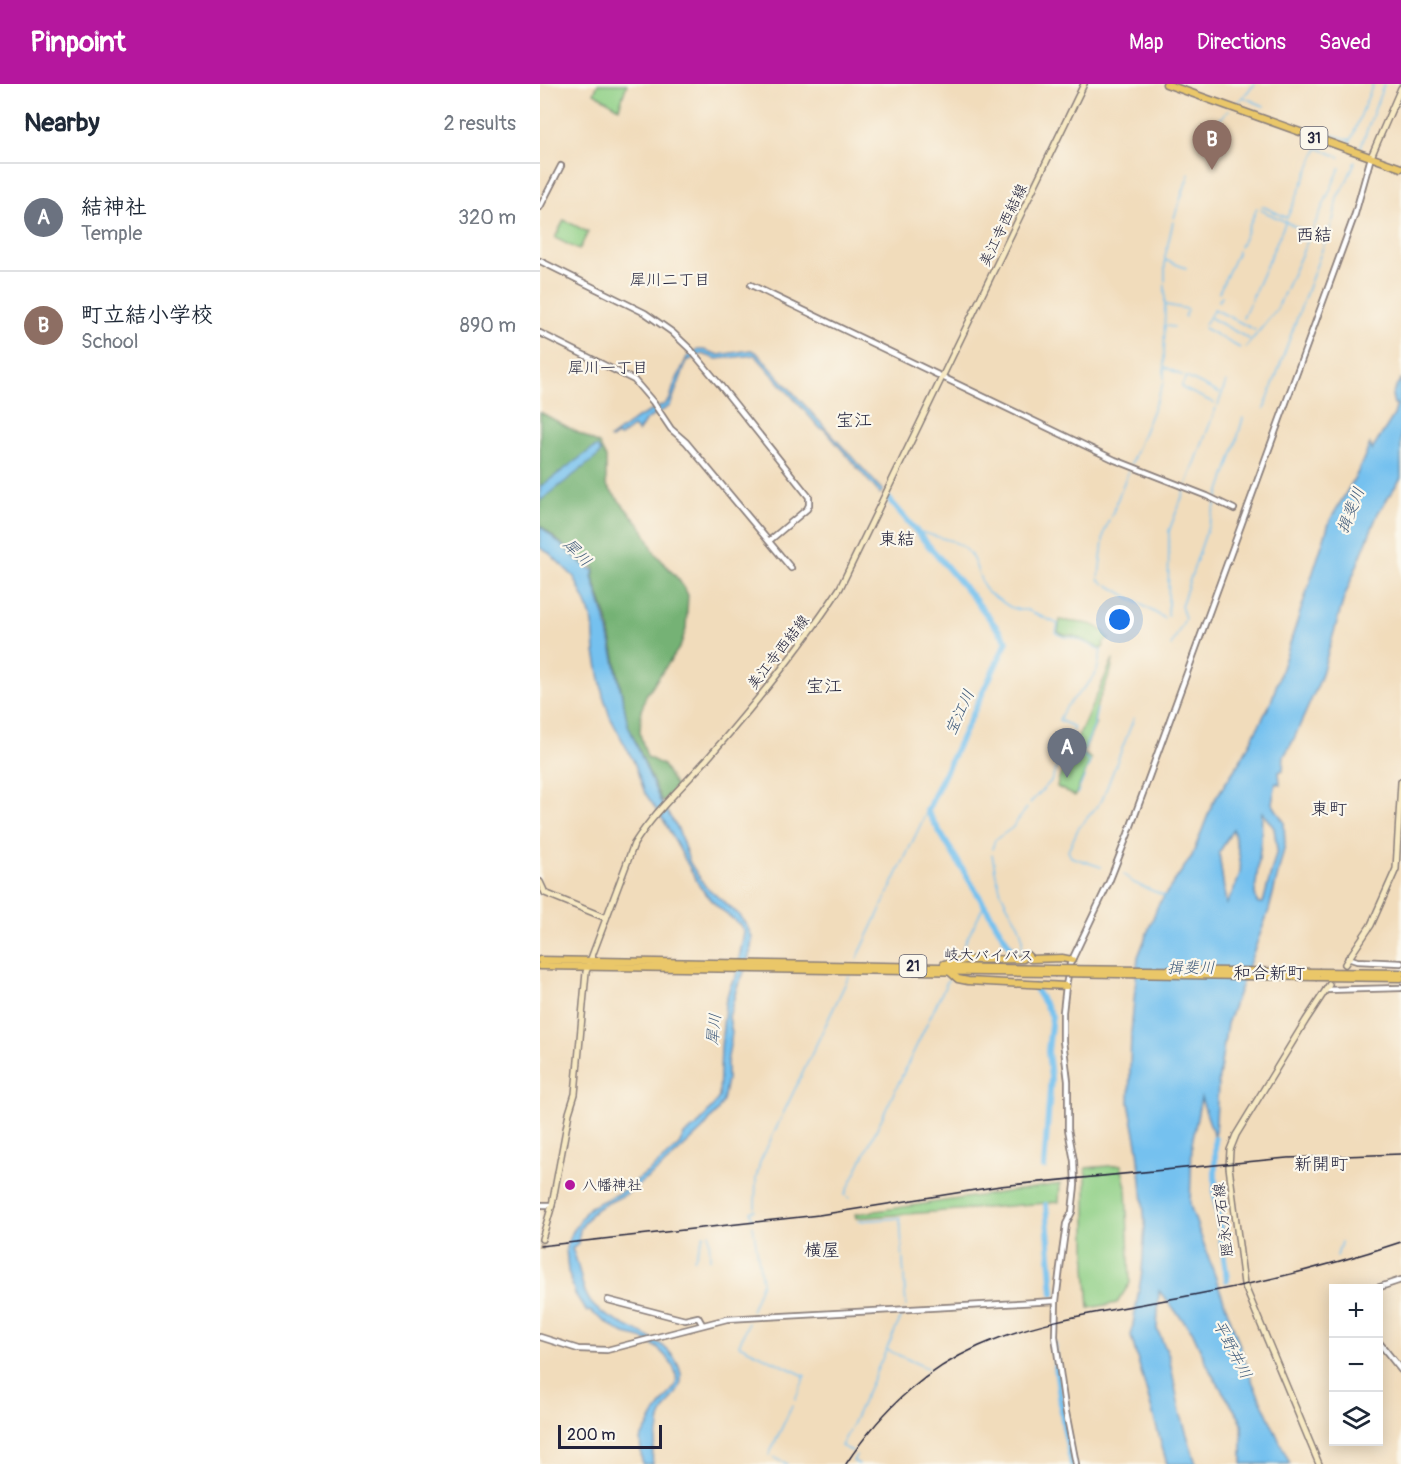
<!DOCTYPE html>
<html lang="en">
<head>
<meta charset="utf-8">
<style>
	body { margin:0; font-family:Pangolin,"Klee One",sans-serif; background:#f6f6f7; color:#1f2937 }
	.controls { position:absolute; right:18px; bottom:18px; display:grid; overflow:hidden; border-radius:0px; box-shadow:0 3px 15px #0003 }
	.controls button { width:54px; height:54px; display:grid; place-items:center; padding:0; border:0; border-bottom:2px solid #e0e1e3; background:#fff; color:#1f2937; font:30px sans-serif }
	.scale { position:absolute; left:18px; bottom:15px; width:104px; box-sizing:border-box; padding-left:6px; border:3px solid #22223b; border-top:0; font-size:16px; line-height:21px; white-space:nowrap; color:#22223b; -webkit-text-stroke:4px #fbf7ec; paint-order:stroke }
	.you { position:absolute; left:580px; top:536px; width:21px; height:21px; margin:-15px; border:4px solid #fff; border-radius:50%; background:#1a73e8; box-shadow:0 0 0 9px #1a73e833 }
	.badge { display:grid; place-items:center; width:39px; height:39px; border-radius:50%; background:#b5179e; color:#fff; font-size:20px; font-weight:700 }
	.pin { position:absolute; translate:-50% -50px; filter:drop-shadow(0 2px 3px #0008) }
	.pin::after { content:''; position:absolute; top:32px; width:21px; height:18px; background:inherit; clip-path:polygon(0 0,100% 0,50% 100%) }
	.list { margin:0; padding:0; list-style:none }
	h2 { display:flex; justify-content:space-between; align-items:center; height:78px; margin:0; padding:0 24px; font-size:26px }
	h2 small { font-size:20px; font-weight:400; color:#747a83 }
	.list li { display:grid; grid-template-columns:39px 1fr auto; gap:18px; align-items:center; box-sizing:border-box; height:108px; padding:0 24px; border-top:2px solid #e0e1e3 }
	.list b { display:block; font-size:22px; white-space:nowrap }
	.list p { margin:0; font-size:20px; white-space:nowrap; color:#747a83 }
	.list em { font-size:20px; font-style:normal; color:#747a83 }
	.icon { flex:none; width:33px; height:33px; fill:none; stroke:currentColor; stroke-width:2; stroke-linecap:round; stroke-linejoin:round }
	.map { position:relative; flex:none; width:861px; height:1380px; overflow:hidden }
	header { display:flex; align-items:center; gap:36px; box-sizing:border-box; height:84px; padding:0 30px; background:#b5179e; color:#fff }
	header strong { font-size:28px }
	nav { display:flex; gap:33px; margin-inline-start:auto; font-size:21px }
	main { display:flex }
	aside { flex:1; background:#fff }
	.map>svg:first-child { display:block }
	.green { fill:#90d087; stroke:#597961; stroke-width:1.5 }
	.forest { fill:#74b274; stroke:#4b6a58; stroke-width:1.5 }
	.water { fill:#75c1ef; stroke:#4c7295; stroke-width:1.5; fill-rule:evenodd }
	.lines { fill:none; stroke-linecap:round; stroke-linejoin:round }
	.stream { stroke:#75c1ef; stroke-width:1.5 }
	.river { stroke:#75c1ef; stroke-width:6 }
	.secondary-tunnel { stroke:#c8b7a1; stroke-width:5; stroke-dasharray:5 2.5; stroke-linecap:butt }
	.tertiary-casing { stroke:#8a7f7b; stroke-width:8 }
	.secondary-casing { stroke:#8a7f7b; stroke-width:8 }
	.primary-casing { stroke:#8a7f7b; stroke-width:9 }
	.trunk-casing { stroke:#8a7f7b; stroke-width:9 }
	.tertiary { stroke:#fff; stroke-width:4.5 }
	.secondary { stroke:#f7e9c3; stroke-width:5 }
	.primary { stroke:#eac769; stroke-width:6 }
	.trunk { stroke:#eac769; stroke-width:6 }
	.rail { stroke:#22223b; stroke-width:1.5 }
	.trunk-bridge-casing { stroke:#8a7f7b; stroke-width:9; stroke-linecap:butt }
	.trunk-bridge { stroke:#eac769; stroke-width:6 }
	.poi-dot { fill:#b5179e; stroke:#fbf7ec; stroke-width:2 }
	.labels { text-anchor:middle; stroke-width:4.5; stroke-linejoin:round; paint-order:stroke }
	.shield { fill:#fbf7ec; stroke:#636270; stroke-width:1.5 }
	.shield-label { font-size:14px; font-weight:bold; fill:#22223b }
	.street-label { font-size:15px; fill:#22223b; stroke:#fbf7ec }
	.poi-label { font-size:15px; fill:#22223b; stroke:#fbf7ec; text-anchor:start }
	.neighbourhood-label { font-size:16px; fill:#22223b; stroke:#fbf7ec }
	.water-label { font-size:16px; font-style:italic; fill:#3f5a7a; stroke:#fbf7ec }
	.quarter-label { font-size:18px; fill:#22223b; stroke:#fbf7ec }
</style>
</head>
<body>
<header>
<strong>Pinpoint</strong>
<nav><a>Map</a><a>Directions</a><a>Saved</a></nav>
</header>
<main>
<aside>
<h2>Nearby<small>2 results</small></h2>
<ul class="list">
<li><span class="badge" style="background:#6b7280">A</span><div><b>結神社</b><p>Temple</p></div><em>320 m</em></li>
<li><span class="badge" style="background:#8d6e63">B</span><div><b>町立結小学校</b><p>School</p></div><em>890 m</em></li>
</ul>
</aside>
<div class="map">
<svg width="861" height="1380" viewBox="0 0 861 1380">
	<rect width="100%" height="100%" fill="#fbf7ec"/>
	<filter id="ink" filterUnits="userSpaceOnUse"><feTurbulence type="fractalNoise" baseFrequency=".0167" numOctaves="2"/><feDisplacementMap in="SourceGraphic" scale="12" xChannelSelector="R" yChannelSelector="G"/><feConvolveMatrix kernelMatrix="1 2 1 2 8 2 1 2 1" color-interpolation-filters="sRGB"/></filter>
	<filter id="wash" filterUnits="userSpaceOnUse"><feTurbulence type="fractalNoise" baseFrequency=".008" numOctaves="4" result="noise"/><feDisplacementMap in="SourceGraphic" scale="24" xChannelSelector="R" yChannelSelector="G"/><feGaussianBlur stdDeviation="1.35" result="paint"/><feColorMatrix in="noise" values="0 0 0 0 0 0 0 0 0 0 0 0 0 0 0 0 0 1.4 0 .05"/><feComposite in="paint" operator="in"/></filter>
	<g filter="url(#wash)">
		<rect width="100%" height="100%" fill="#f1dcbb"/>
		<g class="green">
			<path d="M58,0H87L79,24L54,9Z"/>
			<path d="M24,136L48,148L39,166L15,154Z"/>
			<path d="M520,536C539,540 558,535 569,555L563,559L564,562L561,565L534,552L524,551L518,548Z"/>
			<path d="M573,575L571,587L557,621L554,638L556,639L543,669L551,675L535,712L517,703L518,697Z"/>
			<path d="M581,1081L586,1103L590,1199L577,1219L549,1224L546,1183V1084Z"/>
			<path d="M520,1100L519,1118L316,1134L315,1130Z"/>
		</g>
		<path class="forest" d="M0,328L59,360L66,374V401L103,445L115,469L139,496L148,511L146,545L140,563L106,611L101,628L100,650L107,673L123,681L136,703L122,718L88,641L68,538L53,493L55,486L53,482L46,481L0,441Z"/>
		<g class="water">
			<path d="M157,266H164L179,271L211,266L216,268L343,407L340,410L284,345L280,344L215,271L177,275L162,270L147,277L130,322L106,336L98,348L93,343L79,353L77,351L71,355L70,354L97,334L125,320L130,315L134,301L147,273Z"/>
			<path d="M861,294V394L838,429L804,514L780,596L752,659L744,672L743,686L739,688L740,700L736,699L732,719L744,738L745,761L729,826L687,940L678,1000L675,1055L661,1014L652,1059L650,1121L713,1299L750,1380H702V1338L671,1289L652,1247L619,1207L617,1245L629,1272L640,1328L656,1380H627L591,1252L602,1188L605,1140L598,1065L589,1019L591,949L598,873L618,821L652,772L673,718L702,674L731,618L790,436L816,392L830,360L832,366L854,331L857,320H854L852,311ZM722,728L734,744L737,766L723,819H717L715,809L721,757ZM693,745C702,783 706,786 686,820L679,769Z"/>
			<path d="M57,363L61,368L58,372L0,417V403L52,365Z"/>
			<path d="M0,442L45,482L54,486L52,493L66,538L88,641L120,717L138,745L150,779L165,802L198,830L206,840L212,853L211,866L203,891L197,903L189,933L192,949L187,979V995L183,1017L178,1026L163,1045L122,1083L86,1110L58,1124L50,1131L40,1145L38,1160L32,1165C42,1184 39,1209 56,1224C82,1247 133,1251 141,1290C144,1308 125,1319 120,1335C119,1339 119,1344 118,1349C115,1360 111,1368 113,1380H102L100,1356L116,1328L136,1301C140,1282 119,1263 103,1255C98,1252 91,1252 85,1250C73,1244 61,1235 50,1227L47,1228L35,1210L28,1187L26,1164L30,1152L44,1130L50,1123L79,1109L113,1084L139,1061L144,1051L157,1042L174,1021L179,1013L181,964L185,920L190,902L196,892L204,848L200,841L177,822L160,803L124,737L105,709L94,678L70,633L63,611L55,568L53,539L47,521L34,493L9,469L0,464Z"/>
		</g>
		<g class="lines">
			<g class="stream">
				<path d="M703,13L724,22"/>
				<path d="M695,21L715,0"/>
				<path d="M674,41L689,26"/>
				<path d="M759,42L811,56"/>
				<path d="M808,64L833,0"/>
				<path d="M820,65L844,0"/>
				<path d="M722,122L747,134L778,64L800,73"/>
				<path d="M721,126L769,149"/>
				<path d="M634,134L649,90"/>
				<path d="M700,163L717,124"/>
				<path d="M625,176L646,184"/>
				<path d="M625,197V173L633,138"/>
				<path d="M679,208L698,167"/>
				<path d="M679,217L682,212"/>
				<path d="M626,221L647,225L645,233"/>
				<path d="M671,234L709,255"/>
				<path d="M703,234L746,137"/>
				<path d="M665,241L674,225L715,246"/>
				<path d="M626,242L634,243"/>
				<path d="M664,244L700,264"/>
				<path d="M706,263L737,225L800,84"/>
				<path d="M625,283L643,292"/>
				<path d="M624,295L625,201"/>
				<path d="M674,319L642,304V301L646,293L679,309"/>
				<path d="M678,321L686,298"/>
				<path d="M724,325L794,133L797,113L805,101L815,78"/>
				<path d="M591,380L624,298"/>
				<path d="M571,433L589,385"/>
				<path d="M377,447L412,457"/>
				<path d="M414,458C438,468 434,487 446,506"/>
				<path d="M559,492L564,449L569,436"/>
				<path d="M558,495L565,500"/>
				<path d="M568,501L624,534"/>
				<path d="M447,508L470,523L479,526"/>
				<path d="M480,526H487L518,540L516,549L525,553L535,554L561,566L557,587"/>
				<path d="M628,532L629,447L676,324"/>
				<path d="M631,562L644,537L645,534L641,522L694,366L703,334"/>
				<path d="M523,669L534,643L519,636C527,615 545,608 556,589"/>
				<path d="M537,710L550,678L542,670L555,640L554,639L557,625"/>
				<path d="M490,719L511,697L522,672"/>
				<path d="M452,765L455,756L472,744L487,724"/>
				<path d="M452,770L456,791L461,808"/>
				<path d="M561,783L531,773L528,767L538,745L562,716L594,634"/>
				<path d="M584,791L594,799L625,812"/>
				<path d="M462,810C468,827 484,841 482,860"/>
				<path d="M475,871L482,870V862"/>
				<path d="M418,873L444,821"/>
				<path d="M317,875L387,727"/>
				<path d="M309,1114L305,1111L408,896"/>
				<path d="M215,1123L216,1095L220,1078L309,892"/>
				<path d="M212,1135L211,1128L215,1126"/>
				<path d="M318,1137L360,1134L366,1222"/>
				<path d="M169,1149L170,1175"/>
				<path d="M797,1172L801,1158"/>
				<path d="M154,1175L164,1150"/>
				<path d="M211,1227L222,1198L213,1141"/>
				<path d="M208,1239L199,1261L265,1292L255,1316"/>
				<path d="M347,1266L387,1284"/>
				<path d="M311,1343L364,1227"/>
				<path d="M309,1347L301,1362L312,1367"/>
				<path d="M229,1371L252,1322"/>
				<path d="M316,1371L313,1377L319,1380"/>
				<path d="M233,1373L247,1380"/>
			</g>
			<g class="river">
				<path d="M348,414L436,517L467,557L387,727L475,871"/>
				<path d="M494,903L512,932L508,967L511,994L504,1083"/>
				<path d="M675,1055V1109L687,1196"/>
				<path d="M506,1121L513,1210"/>
				<path d="M513,1259L524,1343L532,1380"/>
			</g>
		</g>
	</g>
	<g filter="url(#ink)">
		<g class="lines">
			<g class="secondary-tunnel">
				<path d="M789,901L805,880"/>
				<path d="M0,1164L2,1155"/>
			</g>
			<defs>
				<g id="tertiary">
					<path d="M0,123L21,82"/>
					<path d="M0,177L105,229L132,248L151,266L180,301L269,413V421L267,425L229,457"/>
					<path d="M211,201L575,376L667,412L694,425"/>
					<path d="M0,249L94,296L113,318L131,345L146,358L251,484"/>
					<path d="M808,874L817,877L861,879"/>
					<path d="M786,906L861,904"/>
					<path d="M0,1121H12"/>
					<path d="M837,1204L861,1196"/>
					<path d="M68,1216L145,1236L158,1233L162,1240"/>
					<path d="M0,1253L38,1265L67,1266L187,1235L516,1217"/>
					<path d="M838,1257L861,1286"/>
					<path d="M536,1380L525,1323L515,1252L516,1217L520,1184L526,1140L532,1128L535,1101L534,1077L528,1045V997L523,957V928L526,902L530,880L569,798L588,750L815,130L831,73"/>
				</g>
				<g id="secondary">
					<path d="M831,73L861,4"/>
					<path d="M0,798L5,809L66,834"/>
					<path d="M805,880L831,841L856,785L861,698"/>
					<path d="M2,1155L12,1121L29,1029L35,1010L46,888L94,760C116,725 148,698 174,667C219,615 262,562 300,504L544,0"/>
					<path d="M779,1380L704,1200L689,1083L690,1066L696,1051L766,936L789,901"/>
				</g>
				<path id="primary" d="M626,0L861,84"/>
				<g id="trunk">
					<path d="M0,876L515,885"/>
					<path d="M404,880L425,876L483,875L487,871L491,875L522,874L532,876"/>
					<path d="M0,882L514,889"/>
					<path d="M410,888L418,895L428,897L526,902"/>
					<path d="M780,888L861,889"/>
					<path d="M777,893L861,894"/>
				</g>
			</defs>
			<use href="#tertiary" class="tertiary-casing"/>
			<use href="#secondary" class="secondary-casing"/>
			<use href="#primary" class="primary-casing"/>
			<use href="#trunk" class="trunk-casing"/>
			<use href="#tertiary" class="tertiary"/>
			<use href="#secondary" class="secondary"/>
			<use href="#primary" class="primary"/>
			<use href="#trunk" class="trunk"/>
			<g class="rail">
				<path d="M0,1162L279,1131L460,1102L747,1074L861,1070"/>
				<path d="M306,1380C397,1242 505,1239 653,1211C724,1198 793,1181 861,1158"/>
			</g>
			<defs>
				<g id="trunk-bridge">
					<path d="M515,885L780,888"/>
					<path d="M514,889L777,893"/>
				</g>
			</defs>
			<use href="#trunk-bridge" class="trunk-bridge-casing"/>
			<use href="#trunk-bridge" class="trunk-bridge"/>
		</g>
	</g>
	<circle class="poi-dot" cx="30" cy="1101" r="6"/>
	<g class="labels">
		<g class="shield">
			<rect x="760.5" y="43" width="27" height="22" rx="4.5"/>
			<rect x="359.5" y="871" width="27" height="22" rx="4.5"/>
		</g>
		<g class="shield-label">
			<text x="774" y="59">31</text>
			<text x="373" y="887">21</text>
		</g>
		<g class="street-label">
			<text transform="translate(463 141) rotate(-64)" y="5">美江寺西結線</text>
			<text transform="translate(238 568) rotate(-52)" y="5">美江寺西結線</text>
			<text transform="translate(449 871) rotate(1)" y="5">岐大バイパス</text>
			<text transform="translate(683 1136) rotate(-97)" y="5">脛永万石線</text>
		</g>
		<g class="poi-label">
			<text x="42" y="1106">八幡神社</text>
		</g>
		<g class="neighbourhood-label">
			<text x="130" y="201">犀川二丁目</text>
			<text x="68" y="289">犀川一丁目</text>
		</g>
		<g class="water-label">
			<text transform="translate(810 426) rotate(-68)" y="6">揖斐川</text>
			<text transform="translate(38 468) rotate(45)" y="6">犀川</text>
			<text transform="translate(419 628) rotate(-65)" y="6">宝江川</text>
			<text x="651" y="889">揖斐川</text>
			<text transform="translate(173 945) rotate(-84)" y="6">犀川</text>
			<text transform="translate(693 1265) rotate(62)" y="6">平野井川</text>
		</g>
		<g class="quarter-label">
			<text x="774" y="157">西結</text>
			<text x="314" y="342">宝江</text>
			<text x="357" y="461">東結</text>
			<text x="284" y="608">宝江</text>
			<text x="789" y="731">東町</text>
			<text x="729" y="895">和合新町</text>
			<text x="781" y="1086">新開町</text>
			<text x="282" y="1172">横屋</text>
		</g>
	</g>
</svg>
<div class="controls">
<button>+</button>
<button>−</button>
<button><svg class="icon" aria-label="layers" viewBox="0 0 24 24"><path d="M12 4l9 5-9 5-9-5zM3 14l9 5 9-5"/></svg></button>
</div>
<div class="scale">200 m</div>
<div class="you"></div>
<div class="pin badge" style="left:527px;top:694px;background:#6b7280">A</div>
<div class="pin badge" style="left:672px;top:86px;background:#8d6e63">B</div>
</div>
</main>
</body>
</html>
